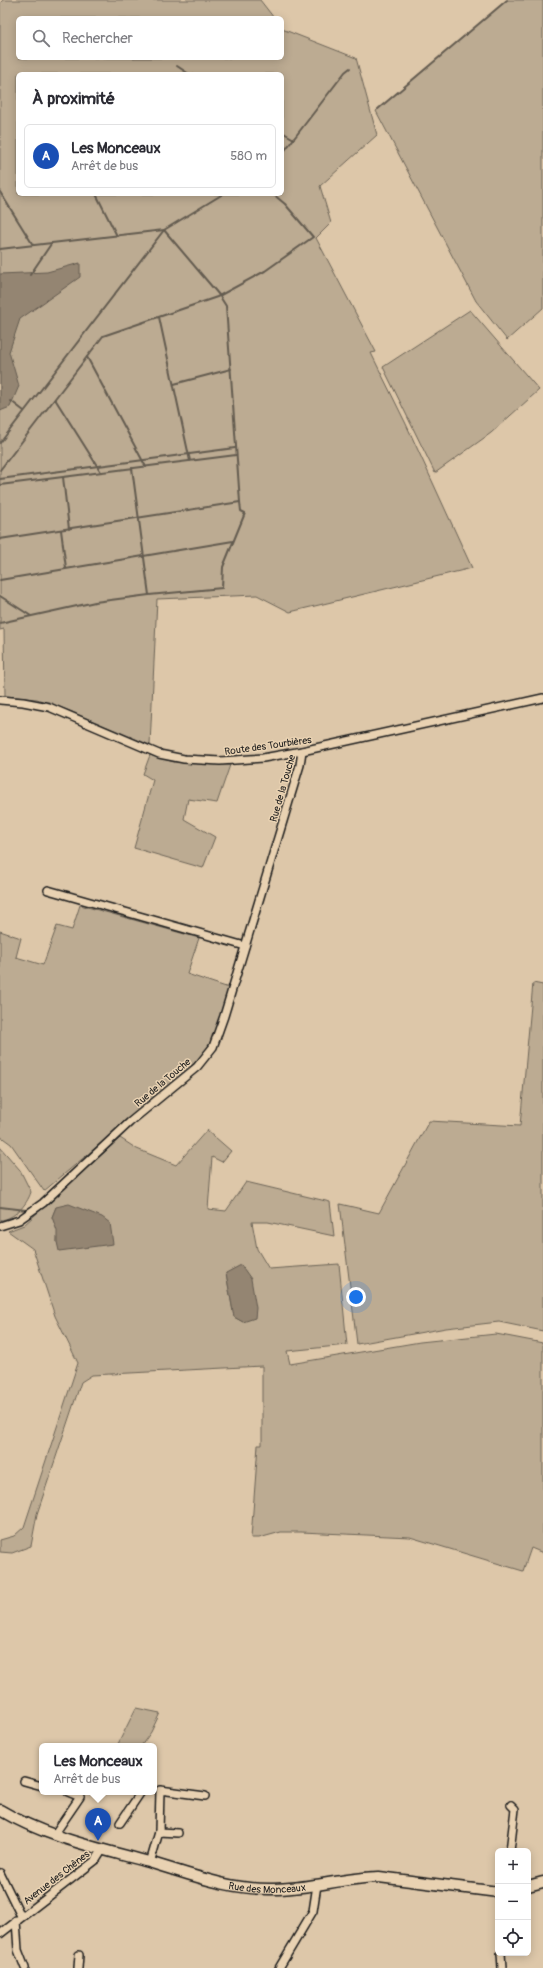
<!DOCTYPE html>
<html lang="fr">
<head>
<meta charset="utf-8">
<style>
	body { margin:0; font-family:Pangolin,sans-serif; background:#f7f7f7; color:#2b2b33 }
	.controls { position:absolute; right:12px; bottom:12px; display:grid; overflow:hidden; border-radius:6px; box-shadow:0 2px 10px #0003 }
	.controls button { width:36px; height:36px; display:grid; place-items:center; padding:0; border:0; border-bottom:1px solid #e1e1e2; background:#fff; color:#2b2b33; font:20px sans-serif }
	.you { position:absolute; left:356px; top:1297px; width:14px; height:14px; margin:-10px; border:3px solid #fff; border-radius:50%; background:#1a73e8; box-shadow:0 0 0 6px #1a73e833 }
	.badge { display:grid; place-items:center; width:26px; height:26px; border-radius:50%; background:#0b8043; color:#fff; font-size:13px; font-weight:700 }
	.pin { position:absolute; translate:-50% -33px; filter:drop-shadow(0 1px 2px #0008) }
	.pin::after { content:''; position:absolute; top:21px; width:14px; height:12px; background:inherit; clip-path:polygon(0 0,100% 0,50% 100%) }
	.popup { position:absolute; left:39px; top:1743px; width:118px; height:52px; box-sizing:border-box; display:grid; place-content:center; border-radius:6px; background:#fff; filter:drop-shadow(0 1px 3px #0005); font-size:13px; white-space:nowrap; color:#7c7c81 }
	.popup b { font-size:15px; color:#2b2b33 }
	.popup::after { content:''; position:absolute; left:50%; top:100%; margin-left:-8px; border:8px solid transparent; border-top-color:#fff }
	.list { margin:0; padding:0; list-style:none }
	h2 { display:flex; justify-content:space-between; align-items:center; height:52px; margin:0; padding:0 16px; font-size:17px }
	h2 small { font-size:13px; font-weight:400; color:#7c7c81 }
	.list li { display:grid; grid-template-columns:26px 1fr auto; gap:12px; align-items:center; box-sizing:border-box; height:64px; margin:0 8px 8px; padding:0 8px; border:1px solid #e1e1e2; border-radius:6px }
	.list b { display:block; font-size:15px; white-space:nowrap }
	.list p { margin:0; font-size:13px; white-space:nowrap; color:#7c7c81 }
	.list em { font-size:13px; font-style:normal; color:#7c7c81 }
	.icon { flex:none; width:22px; height:22px; fill:none; stroke:currentColor; stroke-width:2; stroke-linecap:round; stroke-linejoin:round }
	.map { position:relative; flex:none; width:543px; height:1968px; overflow:hidden }
	.search { position:absolute; background:#fff; box-shadow:0 2px 10px #0003; left:16px; top:16px; width:268px; height:44px; display:flex; align-items:center; gap:10px; box-sizing:border-box; padding:0 14px; border-radius:6px; color:#7c7c81; font-size:15px }
	.panel { position:absolute; background:#fff; box-shadow:0 2px 10px #0003; left:16px; top:72px; width:268px; height:124px; border-radius:6px }
	.map>svg:first-child { display:block }
	.green { fill:#bcab92; stroke:#6c6457; fill-rule:evenodd }
	.water { fill:#948572; stroke:#645b50 }
	.lines { fill:none; stroke-linecap:round; stroke-linejoin:round }
	.stream { stroke:#645b50; stroke-width:2 }
	.minor-casing { stroke:#1c1c1c; stroke-width:10 }
	.secondary-casing { stroke:#1c1c1c; stroke-width:13 }
	.minor { stroke:#e9d2b2; stroke-width:7 }
	.secondary { stroke:#e9d2b2; stroke-width:10 }
	.labels { text-anchor:middle; stroke-width:3; stroke-linejoin:round; paint-order:stroke }
	.street-label { font-size:10px; fill:#1c1c1c; stroke:#e9d2b2 }
</style>
</head>
<body>
<div class="map">
<svg width="543" height="1968" viewBox="0 0 543 1968">
	<rect width="100%" height="100%" fill="#ddc7a9"/>
	<filter id="ink" filterUnits="userSpaceOnUse"><feTurbulence type="fractalNoise" baseFrequency=".025" numOctaves="2"/><feDisplacementMap in="SourceGraphic" scale="8" xChannelSelector="R" yChannelSelector="G"/><feConvolveMatrix kernelMatrix="1 2 1 2 8 2 1 2 1" color-interpolation-filters="sRGB"/></filter>
	<g filter="url(#ink)">
		<g class="green">
			<path d="M3,0H260L274,18H18V58H282V29L356,58L377,135L320,186L331,223L316,238L376,352L371,353L406,424L472,568L290,612L257,595L157,599L150,745L70,711L37,699L5,696L4,629L0,630V3ZM18,74H282V194H18Z"/>
			<path d="M507,0H543V308L507,340L476,301L376,111Z"/>
			<path d="M470,310L539,390L491,433L435,473L383,367Z"/>
			<path d="M150,755L174,762L230,765L217,803L188,799L184,819L215,837L203,868L134,848L153,780L143,774Z"/>
			<path d="M80,905L199,938L187,974L229,988L216,1031L205,1052L181,1076L44,1191L11,1144L0,1136V931L21,938L16,957L43,965L57,926L72,930Z"/>
			<path d="M533,983L543,985V1331L499,1322L446,1328L357,1344L340,1204L379,1213L429,1121L520,1126Z"/>
			<path d="M207,1130L231,1151L222,1162L212,1157L208,1209L226,1211L246,1182L330,1202L334,1236L268,1222H252L257,1249L269,1269L339,1264L347,1345L287,1351L290,1364L420,1342L496,1334L543,1343V1553L531,1548L523,1571L410,1537L301,1532H281L259,1538H251L258,1445H262V1366L92,1375L81,1382L37,1514L31,1546L12,1553L0,1552V1540L14,1536L24,1527L78,1363L55,1316L33,1249L8,1231L24,1225L120,1138L137,1149L176,1165ZM56,1207L60,1251L57,1242L58,1231L52,1217ZM226,1273L243,1322L234,1317Z"/>
			<path d="M0,1147L20,1170L31,1192C27,1205 14,1219 0,1220Z"/>
			<path d="M136,1708L160,1713L151,1732L141,1746H117Z"/>
		</g>
		<g class="water">
			<path d="M80,263V277L20,319L9,352L19,386L10,407L0,411V274L47,272Z"/>
			<path d="M69,1204L102,1217L110,1223L113,1244L59,1251L57,1242V1231L52,1217L56,1207Z"/>
			<path d="M241,1265L251,1279L256,1308L255,1318L243,1322L234,1317L226,1273Z"/>
		</g>
		<g class="lines">
			<g class="stream">
				<path d="M177,66L189,74"/>
				<path d="M378,109L507,0"/>
				<path d="M282,132L294,139"/>
				<path d="M282,154L345,72L350,68"/>
				<path d="M0,192L33,245"/>
				<path d="M96,194L117,236"/>
				<path d="M0,249L164,230L219,295L226,306L240,502L241,511L245,513L223,567L222,588L149,595L95,602L0,623"/>
				<path d="M30,275L51,244"/>
				<path d="M159,317L190,461"/>
				<path d="M87,357L146,467"/>
				<path d="M174,384L231,369"/>
				<path d="M55,399L101,472"/>
				<path d="M11,401L24,411"/>
				<path d="M0,443L164,230L223,194"/>
				<path d="M132,468L149,595"/>
				<path d="M0,470L103,336L217,297L265,271L313,237L285,204L273,194"/>
				<path d="M63,477L69,529"/>
				<path d="M0,479L235,448"/>
				<path d="M0,485L236,455"/>
				<path d="M61,530L66,568"/>
				<path d="M0,539L240,502"/>
				<path d="M0,580L233,541"/>
				<path d="M0,596L31,616"/>
				<path d="M0,1207L26,1210"/>
			</g>
			<defs>
				<g id="minor">
					<path d="M0,700L23,702L49,707L159,754L184,759L220,761L263,758L302,751L543,698"/>
					<path d="M48,890L245,946"/>
					<path d="M0,1226L19,1220L43,1203L130,1122L197,1067L213,1047L224,1016L300,765L302,751"/>
					<path d="M24,1781L42,1786"/>
					<path d="M120,1823L141,1792"/>
					<path d="M159,1832L178,1833"/>
					<path d="M54,1835L80,1797L68,1792"/>
					<path d="M510,1851L515,1809L511,1805"/>
					<path d="M150,1863L159,1832L160,1790L205,1796"/>
					<path d="M0,1873L21,1916"/>
					<path d="M16,1920L18,1950L25,1968"/>
					<path d="M0,1934L96,1860L103,1849"/>
					<path d="M501,1953L502,1968"/>
					<path d="M78,1968L79,1955"/>
					<path d="M279,1968L313,1911L317,1885"/>
				</g>
				<g id="secondary">
					<path id="s1" d="M0,1810C45,1837 98,1848 149,1862C189,1874 230,1890 273,1889C309,1889 343,1878 379,1877L498,1892"/>
					<path d="M528,1886L543,1882"/>
				</g>
			</defs>
			<use href="#minor" class="minor-casing"/>
			<use href="#secondary" class="secondary-casing"/>
			<use href="#minor" class="minor"/>
			<use href="#secondary" class="secondary"/>
		</g>
	</g>
	<g class="labels">
		<g class="street-label">
			<text transform="translate(268 745) rotate(-8)" y="4">Route des Tourbières</text>
			<text transform="translate(282 788) rotate(-74)" y="4">Rue de la Touche</text>
			<text transform="translate(162 1082) rotate(-40)" y="4">Rue de la Touche</text>
			<text transform="translate(56 1877) rotate(-38)" y="4">Avenue des Chênes</text>
			<text dy="4" stroke="none"><textPath href="#s1" startOffset="280">Rue des Monceaux</textPath></text>
		</g>
	</g>
</svg>
<div class="controls">
<button>+</button>
<button>−</button>
<button><svg class="icon" aria-label="locate" viewBox="0 0 24 24"><circle cx="12" cy="12" r="6"/><path d="M12 2v4M12 18v4M2 12h4M18 12h4"/></svg></button>
</div>
<div class="you"></div>
<div class="pin badge" style="left:98px;top:1841px;background:#1a4fb4">A</div>
<div class="popup"><b>Les Monceaux</b>Arrêt de bus</div>
<div class="search"><svg class="icon" aria-label="search" viewBox="0 0 24 24"><circle cx="10" cy="10" r="6"/><path d="M15 15l6 6"/></svg>Rechercher</div>
<section class="panel">
<h2>À proximité<small></small></h2>
<ul class="list">
<li><span class="badge" style="background:#1a4fb4">A</span><div><b>Les Monceaux</b><p>Arrêt de bus</p></div><em>580 m</em></li>
</ul>
</section>
</div>
</body>
</html>
